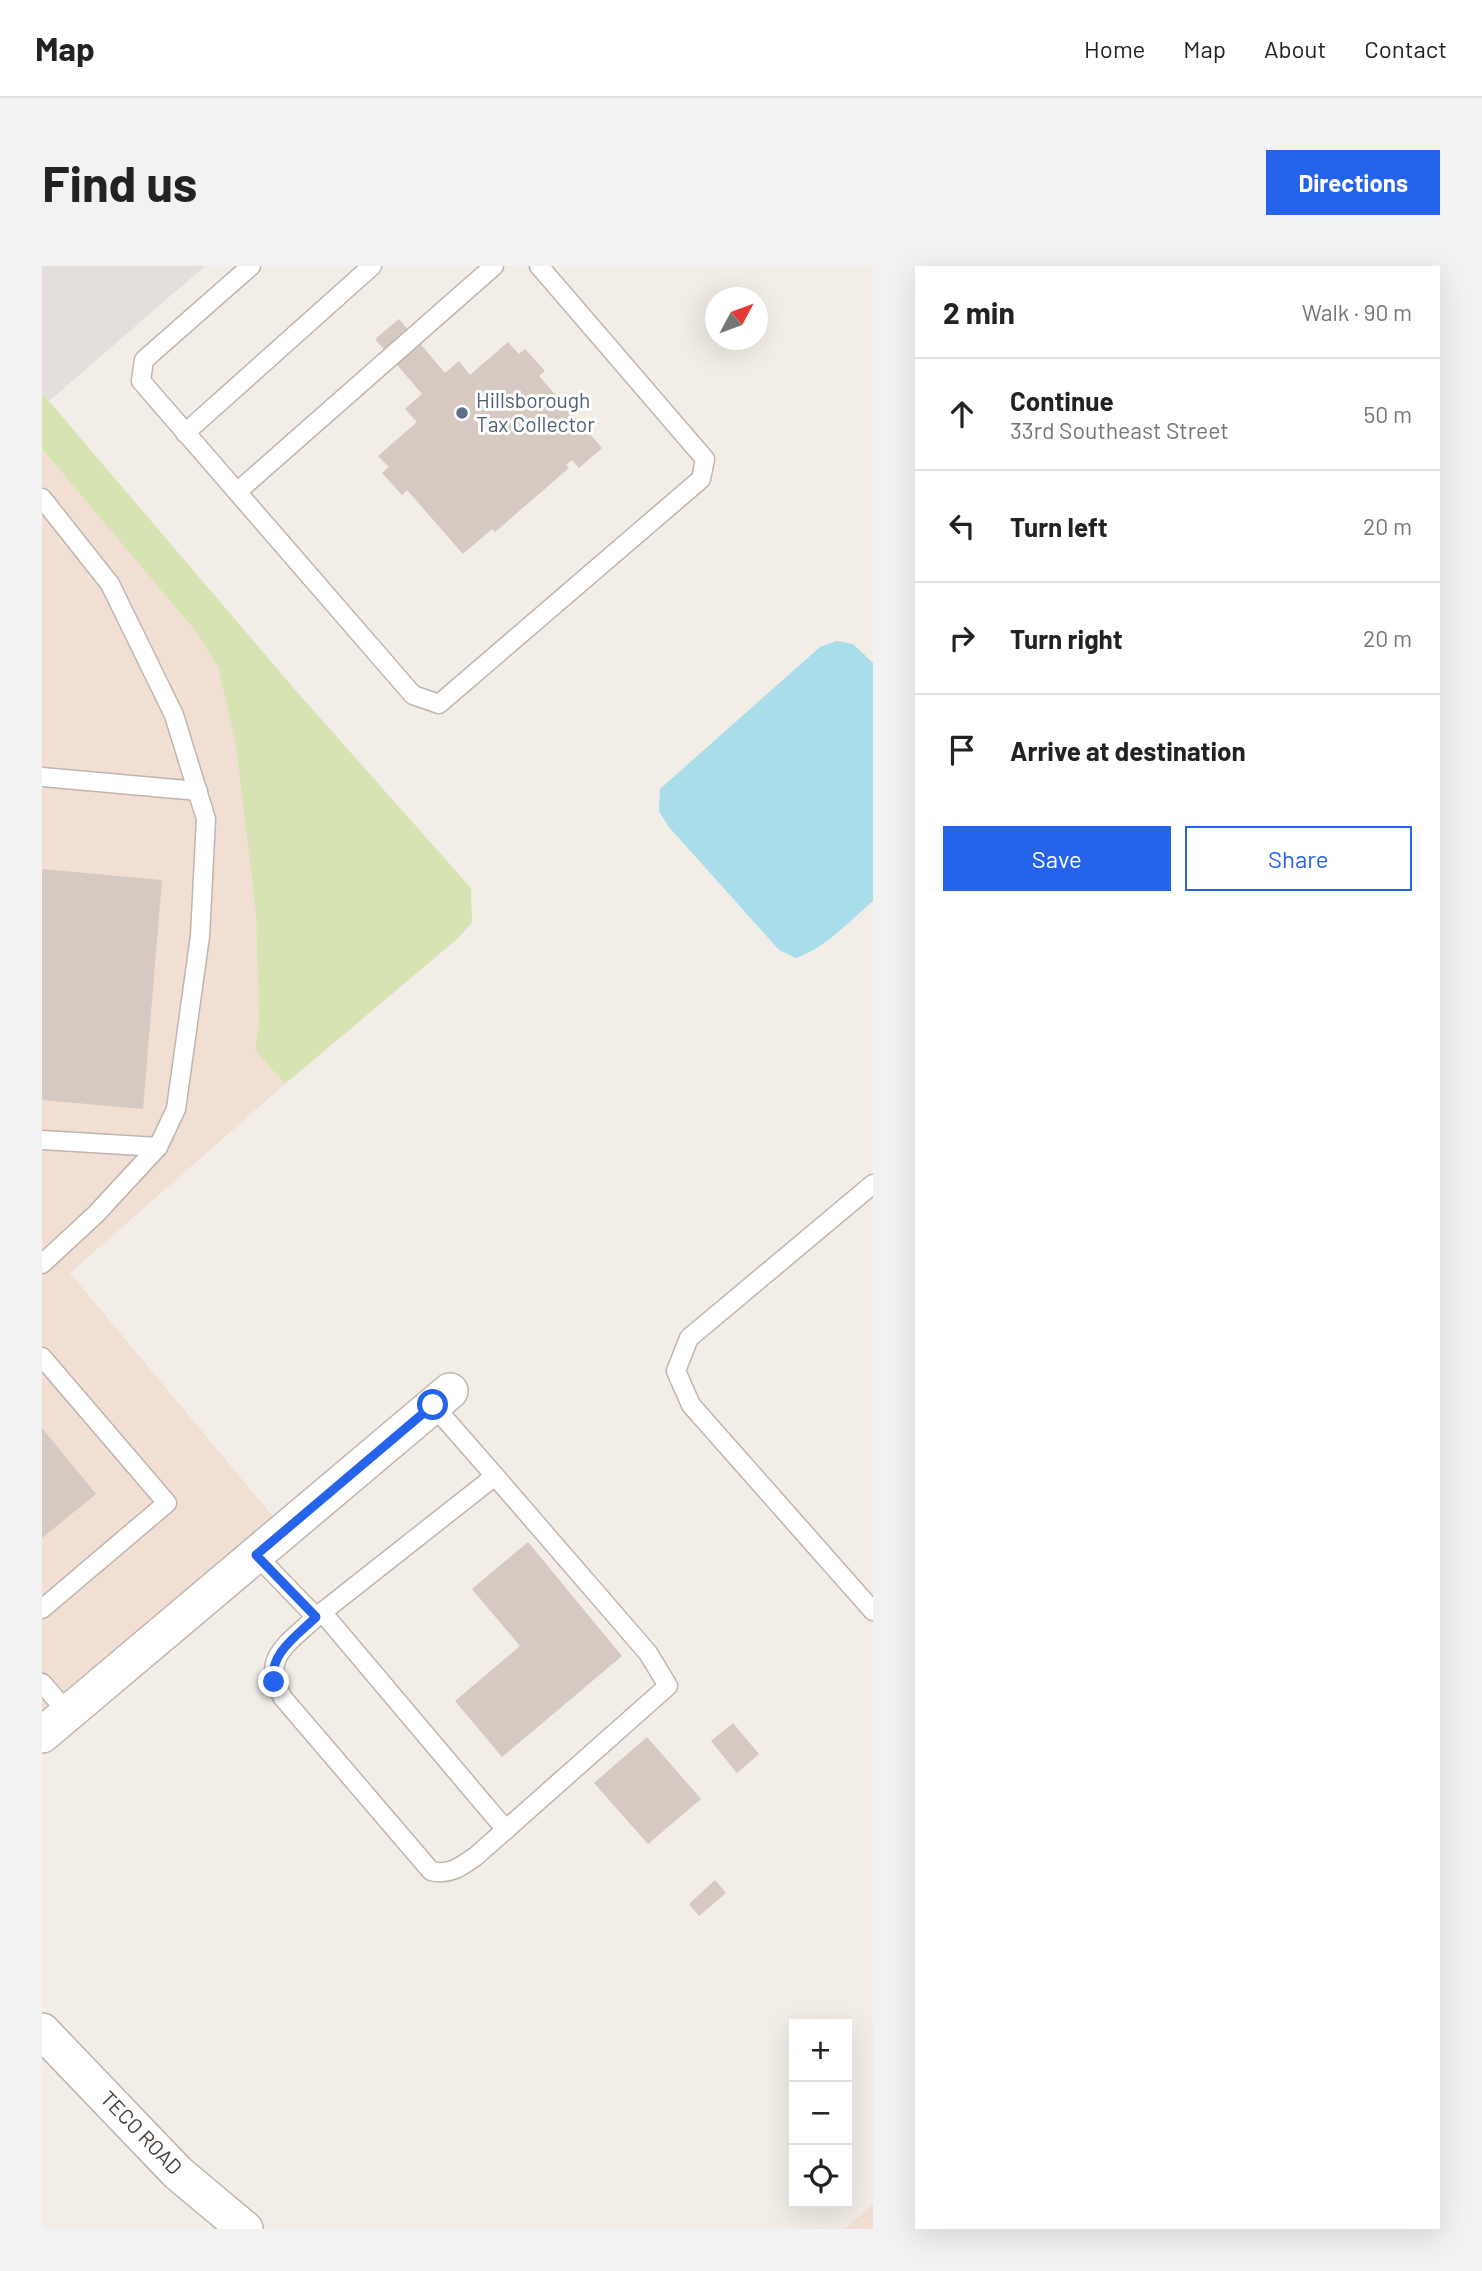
<!DOCTYPE html>
<html lang="en">
<head>
<meta charset="utf-8">
<style>
	body { margin:0; font-family:Barlow,sans-serif; background:#f2f2f2; color:#222 }
	.controls { position:absolute; right:21px; bottom:21px; display:grid; overflow:hidden; border-radius:0px; box-shadow:0 7px 28px #0002 }
	.controls button { width:63px; height:63px; display:grid; place-items:center; padding:0; border:0; border-bottom:2px solid #e0e0e0; background:#fff; color:#222; font:35px sans-serif }
	.compass { position:absolute; left:663px; top:21px; width:63px; height:63px; border-radius:50%; background:#fff; box-shadow:0 7px 28px #0002; rotate:49deg }
	.stop { position:absolute; width:21px; height:21px; margin:-16px; border:5px solid #2563eb; border-radius:50%; background:#fff }
	.stop.end { background:#2563eb; border-color:#fff; box-shadow:0 2px 7px #0008 }
	.list { margin:0; padding:0; list-style:none }
	h2 { display:flex; justify-content:space-between; align-items:center; height:91px; margin:0; padding:0 28px; font-size:30px }
	h2 small { font-size:23px; font-weight:400; color:#767676 }
	.list li { display:grid; grid-template-columns:46px 1fr auto; gap:21px; align-items:center; box-sizing:border-box; height:112px; padding:0 28px; border-top:2px solid #e0e0e0 }
	.list b { display:block; font-size:26px; white-space:nowrap }
	.list p { margin:0; font-size:23px; white-space:nowrap; color:#767676 }
	.list em { font-size:23px; font-style:normal; color:#767676 }
	.actions { display:flex; gap:14px; padding:21px 28px }
	.actions a { flex:1; padding:16px 0; border:2px solid #2563eb; border-radius:0px; text-align:center; font-size:24px; color:#2563eb }
	.actions .main { background:#2563eb; color:#fff }
	.icon { flex:none; width:38px; height:38px; fill:none; stroke:currentColor; stroke-width:2; stroke-linecap:round; stroke-linejoin:round }
	.map { position:relative; flex:none; width:831px; height:1963px; overflow:hidden; border-radius:0px }
	header { display:flex; align-items:center; gap:42px; box-sizing:border-box; height:98px; padding:0 35px; background:#fff; border-bottom:2px solid #e0e0e0 }
	header strong { font-size:33px }
	nav { display:flex; gap:38px; margin-inline-start:auto; font-size:24px }
	.intro { display:flex; align-items:center; justify-content:space-between; box-sizing:border-box; height:168px; padding:0 42px }
	h1 { margin:0; font-size:49px }
	.button { padding:18px 32px; border-radius:0px; background:#2563eb; color:#fff; font-size:24px; font-weight:700 }
	main { display:flex; gap:42px; padding:0 42px }
	aside { flex:1; background:#fff; border-radius:0px; box-shadow:0 7px 28px #0002 }
	.map>svg:first-child { display:block }
	.commercial { fill:#f2dfd4 }
	.industrial { fill:#e4dfdc }
	.green { fill:#d8e3b4 }
	.water { fill:#a9ddea }
	.building { fill:#d6c9c1 }
	.lines { fill:none; stroke-linecap:round; stroke-linejoin:round }
	.service-casing { stroke:#c0b5ae; stroke-width:21 }
	.minor-casing { stroke:#c0b5ae; stroke-width:38 }
	.service { stroke:#fff; stroke-width:18 }
	.minor { stroke:#fff; stroke-width:35 }
	.route { stroke:#2563eb; stroke-width:9 }
	.service-dot { fill:#5c6f8a; stroke:#fff; stroke-width:2.5 }
	.labels { text-anchor:middle; stroke-width:6; stroke-linejoin:round; paint-order:stroke }
	.service-label { font-size:21px; fill:#4e5e75; stroke:#fff; text-anchor:start }
	.street-label { font-size:21px; fill:#453c37; stroke:#fff }
</style>
</head>
<body>
<header>
<strong>Map</strong>
<nav><a>Home</a><a>Map</a><a>About</a><a>Contact</a></nav>
</header>
<div class="intro"><h1>Find us</h1><a class="button">Directions</a></div>
<main>
<div class="map">
<svg width="831" height="1963" viewBox="0 0 831 1963">
	<rect width="100%" height="100%" fill="#f2ede7"/>
	<g class="commercial">
		<path d="M0,183L155,367L176,401L194,480L214,649L217,754L213,784L243,818L28,1007L233,1253L0,1449Z"/>
		<path d="M831,1938V1963H803Z"/>
	</g>
	<path class="industrial" d="M0,0H163L7,135L0,127Z"/>
	<path class="green" d="M0,127L255,426L429,622L430,657L414,674L243,818L213,784L217,754L214,649L194,480L176,401L155,367L0,183Z"/>
	<path class="water" d="M795,375L811,378L831,397V635C807,656 784,681 754,692L737,684L626,560L617,545L618,523L778,381Z"/>
	<g class="building">
		<path d="M357,53L403,107L417,95L428,109L466,76L477,88L483,83L503,105L497,110L560,182L537,202L530,194L524,199L527,202L453,266L450,263L421,288L365,224L360,229L340,207L347,201L336,190L375,156L363,143L380,128L333,73Z"/>
		<path d="M0,603L120,614L101,843L0,834Z"/>
		<path d="M0,1162L54,1228L0,1272Z"/>
		<path d="M486,1276L580,1390L460,1491L413,1435L478,1380L430,1323Z"/>
		<path d="M691,1457L717,1488L695,1507L669,1475Z"/>
		<path d="M605,1471L659,1533L606,1578L552,1517Z"/>
		<path d="M673,1614L684,1627L657,1650L647,1638Z"/>
	</g>
	<g class="lines">
		<defs>
			<g id="service">
				<path d="M209,0L102,94L99,115L371,429L397,438L659,213L663,193L497,0"/>
				<path d="M143,167L330,0"/>
				<path d="M195,226L452,0"/>
				<path d="M0,232L68,318L132,449L164,553L158,670L134,843L116,881L54,948L0,998"/>
				<path d="M0,511L156,525"/>
				<path d="M0,874L116,881"/>
				<path d="M831,918L647,1072L634,1105L649,1139L831,1345"/>
				<path d="M0,1091L125,1237L0,1343"/>
				<path d="M214,1289L274,1351L453,1210L391,1139"/>
				<path d="M280,1346L464,1564"/>
				<path d="M274,1351C246,1378 217,1392 241,1432L389,1605C407,1610 420,1600 434,1590L626,1420L606,1387L453,1210"/>
				<path d="M0,1417L26,1447"/>
			</g>
			<g id="minor">
				<path d="M0,1469L408,1125"/>
				<path d="M0,1765L136,1907L203,1963"/>
			</g>
		</defs>
		<use href="#service" class="service-casing"/>
		<use href="#minor" class="minor-casing"/>
		<use href="#service" class="service"/>
		<use href="#minor" class="minor"/>
	</g>
	<g class="lines">
		<path class="route" d="M232,1416C226,1388 256,1369 274,1351L214,1289L391,1139"/>
	</g>
	<circle class="service-dot" cx="420" cy="147" r="7"/>
	<g class="labels">
		<g class="service-label">
			<text x="434" y="142">Hillsborough<tspan x="434" dy="24">Tax Collector</tspan></text>
		</g>
		<g class="street-label">
			<text transform="translate(99 1867) rotate(46)" y="7">TECO ROAD</text>
		</g>
	</g>
</svg>
<div class="controls">
<button>+</button>
<button>−</button>
<button><svg class="icon" aria-label="locate" viewBox="0 0 24 24"><circle cx="12" cy="12" r="6"/><path d="M12 2v4M12 18v4M2 12h4M18 12h4"/></svg></button>
</div>
<svg class="compass" viewBox="-18 -18 36 36"><path d="M0-13l5 13h-10z" fill="#e53935"/><path d="M0 13l5-13h-10z" fill="#767676"/></svg>
<div class="stop" style="left:391px;top:1139px"></div>
<div class="stop end" style="left:232px;top:1416px"></div>
</div>
<aside>
<h2>2 min<small>Walk · 90 m</small></h2>
<ul class="list">
<li><svg class="icon" aria-label="ahead" viewBox="0 0 24 24"><path d="M12 20V5M6 11l6-6 6 6"/></svg><div><b>Continue</b><p>33rd Southeast Street</p></div><em>50 m</em></li>
<li><svg class="icon" aria-label="left" viewBox="0 0 24 24"><path d="M17 20v-9H6M10 6l-5 5 5 5"/></svg><div><b>Turn left</b></div><em>20 m</em></li>
<li><svg class="icon" aria-label="right" viewBox="0 0 24 24"><path d="M7 20v-9h11M14 6l5 5-5 5"/></svg><div><b>Turn right</b></div><em>20 m</em></li>
<li><svg class="icon" aria-label="arrive" viewBox="0 0 24 24"><path d="M6 21V4h12l-3 4 3 4H6"/></svg><div><b>Arrive at destination</b></div></li>
</ul>
<div class="actions"><a class="main">Save</a><a>Share</a></div>
</aside>
</main>
</body>
</html>
